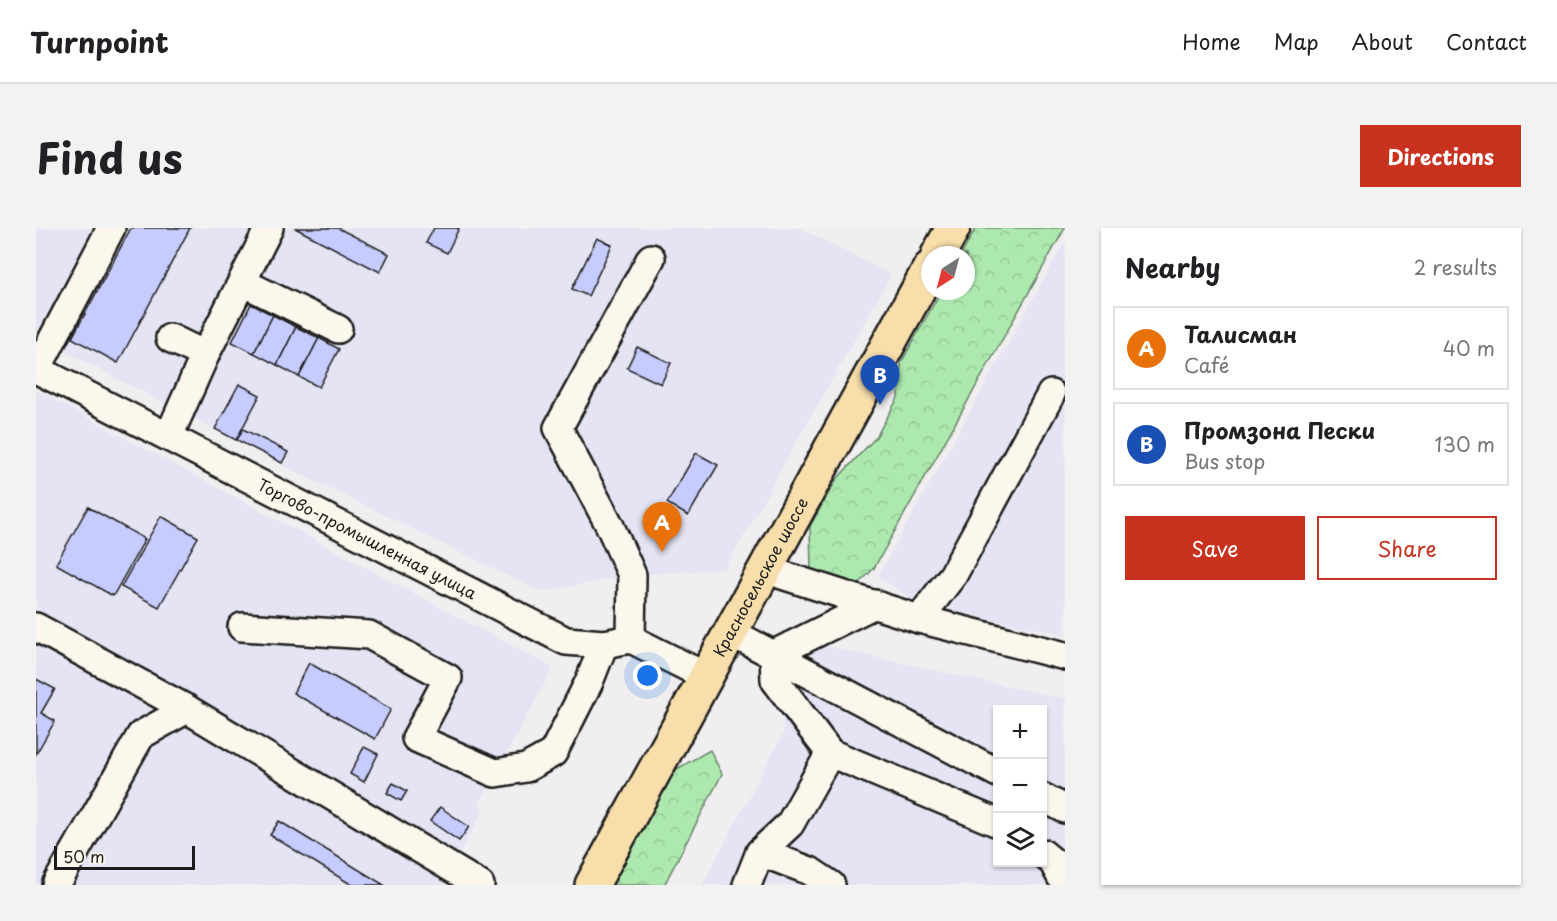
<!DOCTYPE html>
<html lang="en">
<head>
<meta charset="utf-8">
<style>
	body { margin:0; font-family:"Playpen Sans",sans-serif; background:#f2f2f2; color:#202124 }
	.controls { position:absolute; right:18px; bottom:18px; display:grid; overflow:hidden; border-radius:0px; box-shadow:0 2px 4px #0004 }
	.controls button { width:54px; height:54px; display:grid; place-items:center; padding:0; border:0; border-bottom:2px solid #e0e0e0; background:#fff; color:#202124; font:30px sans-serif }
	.compass { position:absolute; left:885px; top:18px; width:54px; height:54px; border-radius:50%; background:#fff; box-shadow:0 2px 4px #0004; rotate:216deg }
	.scale { position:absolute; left:18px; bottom:15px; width:141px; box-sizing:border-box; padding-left:6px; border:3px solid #1c1c1c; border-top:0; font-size:16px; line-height:21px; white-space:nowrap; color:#1c1c1c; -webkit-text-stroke:4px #fbf7ec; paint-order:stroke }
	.you { position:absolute; left:612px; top:448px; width:21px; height:21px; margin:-15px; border:4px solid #fff; border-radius:50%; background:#1a73e8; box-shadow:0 0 0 9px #1a73e833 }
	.badge { display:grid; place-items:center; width:39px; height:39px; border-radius:50%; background:#c8321e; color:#fff; font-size:20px; font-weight:700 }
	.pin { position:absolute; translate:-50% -50px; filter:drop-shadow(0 2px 3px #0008) }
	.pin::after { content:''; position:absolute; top:32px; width:21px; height:18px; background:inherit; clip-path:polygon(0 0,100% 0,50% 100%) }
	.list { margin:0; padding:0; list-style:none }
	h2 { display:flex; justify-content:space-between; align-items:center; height:78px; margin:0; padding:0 24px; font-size:26px }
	h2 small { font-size:20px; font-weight:400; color:#757577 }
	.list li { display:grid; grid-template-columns:39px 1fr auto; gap:18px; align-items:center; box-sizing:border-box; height:84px; margin:0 12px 12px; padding:0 12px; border:2px solid #e0e0e0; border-radius:0px }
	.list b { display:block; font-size:22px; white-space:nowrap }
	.list p { margin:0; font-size:20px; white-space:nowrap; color:#757577 }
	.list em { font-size:20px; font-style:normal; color:#757577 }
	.actions { display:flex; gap:12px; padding:18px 24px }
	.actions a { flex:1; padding:14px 0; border:2px solid #c8321e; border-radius:0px; text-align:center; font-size:21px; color:#c8321e }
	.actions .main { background:#c8321e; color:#fff }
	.icon { flex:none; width:33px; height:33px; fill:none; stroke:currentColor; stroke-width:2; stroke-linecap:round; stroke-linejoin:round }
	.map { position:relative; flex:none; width:1029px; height:657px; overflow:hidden; border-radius:0px }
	header { display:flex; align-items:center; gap:36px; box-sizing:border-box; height:84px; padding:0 30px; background:#fff; border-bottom:2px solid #e0e0e0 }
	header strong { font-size:28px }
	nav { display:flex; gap:33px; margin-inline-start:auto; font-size:21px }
	.intro { display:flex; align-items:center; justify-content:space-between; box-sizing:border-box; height:144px; padding:0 36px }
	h1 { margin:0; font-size:42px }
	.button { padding:15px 27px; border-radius:0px; background:#c8321e; color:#fff; font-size:21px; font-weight:700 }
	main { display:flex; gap:36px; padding:0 36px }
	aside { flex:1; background:#fff; border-radius:0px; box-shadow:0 2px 4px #0004 }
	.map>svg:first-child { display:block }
	.built { fill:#e4e4f4; fill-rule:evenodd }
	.forest { fill:url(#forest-crowns); stroke:#648266; stroke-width:1.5 }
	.building { fill:#c7ccfe; stroke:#1c1c1c; stroke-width:1.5 }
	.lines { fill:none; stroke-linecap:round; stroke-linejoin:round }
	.minor-casing { stroke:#1c1c1c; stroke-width:32 }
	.major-casing { stroke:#1c1c1c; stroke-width:38 }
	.minor { stroke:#fbf7ec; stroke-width:27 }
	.major { stroke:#f8deab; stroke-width:33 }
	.labels { text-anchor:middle; stroke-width:5; stroke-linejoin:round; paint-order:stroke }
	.street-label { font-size:16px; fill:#1c1c1c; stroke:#fbf7ec }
</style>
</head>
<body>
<header>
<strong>Turnpoint</strong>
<nav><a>Home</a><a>Map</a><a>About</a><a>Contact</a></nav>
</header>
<div class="intro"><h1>Find us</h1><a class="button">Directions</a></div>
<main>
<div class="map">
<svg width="1029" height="657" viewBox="0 0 1029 657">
	<defs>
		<pattern id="forest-crowns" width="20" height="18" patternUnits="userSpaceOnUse" patternTransform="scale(1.5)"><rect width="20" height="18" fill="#ade9af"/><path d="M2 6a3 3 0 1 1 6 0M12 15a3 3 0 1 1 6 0" fill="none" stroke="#94c796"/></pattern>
	</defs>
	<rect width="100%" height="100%" fill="#f1eef0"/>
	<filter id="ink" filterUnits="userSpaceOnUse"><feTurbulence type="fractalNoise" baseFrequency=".0167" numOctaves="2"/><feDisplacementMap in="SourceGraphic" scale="12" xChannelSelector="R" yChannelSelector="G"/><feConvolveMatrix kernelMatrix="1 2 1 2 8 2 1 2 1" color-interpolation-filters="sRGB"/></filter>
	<g filter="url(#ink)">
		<g class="built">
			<path d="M0,0H764L855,47L689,341L596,347L505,364L246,237L0,108Z"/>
			<path d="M1029,14V407L883,376L842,348Z"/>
			<path d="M0,162L517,440L444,575L447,584L405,657H0Z"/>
			<path d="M785,417L1029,471V657H666L748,504L741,456ZM962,482H1006V634H962Z"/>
		</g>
		<g class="forest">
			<path d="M940,0H1029L838,340L820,359L795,352L775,341L774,298L801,251L840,209L862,170L865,135L905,63H930V27H925Z"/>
			<path d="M674,522L686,546L628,657H574L639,542Z"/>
		</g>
		<g class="building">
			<path d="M95,0H154L82,135L36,110Z"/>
			<path d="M259,0H302L353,26L344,44Z"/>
			<path d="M398,0H423L411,25L390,15Z"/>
			<path d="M561,10L576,17L552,68L536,61Z"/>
			<path d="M215,76L237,87L218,125L196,114Z"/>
			<path d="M237,87L260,99L241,137L218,125Z"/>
			<path d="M260,99L283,110L263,149L241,137Z"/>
			<path d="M283,110L303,121L283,159L263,149Z"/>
			<path d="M601,119L635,135L625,156L591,140Z"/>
			<path d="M203,156L224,167L200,212L179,201Z"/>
			<path d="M207,201L252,224L246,235L201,212Z"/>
			<path d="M660,225L682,237L652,288L631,275Z"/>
			<path d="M52,279L109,311L77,368L20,336Z"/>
			<path d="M125,288L162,309L123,379L85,359Z"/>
			<path d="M273,435L355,481L339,511L257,465Z"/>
			<path d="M0,451L19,461L5,485L19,493L0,526Z"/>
			<path d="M328,519L342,526L328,554L314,546Z"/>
			<path d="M357,555L371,563L365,573L351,565Z"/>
			<path d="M404,579L433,599L423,613L394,593Z"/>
			<path d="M243,593L348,657H316L234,607Z"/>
		</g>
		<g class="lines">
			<defs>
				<g id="minor">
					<path d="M206,54L302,101"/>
					<path d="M134,110L169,127"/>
					<path id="s1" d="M0,141L530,413L568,416L595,411L669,448"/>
					<path d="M1,141L75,0"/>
					<path d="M133,208L169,127L233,0"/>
					<path d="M730,338L746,347L883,391L1029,428"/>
					<path d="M839,376L738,426L739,452L794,525L962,595"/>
					<path d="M883,391L917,347L1015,166"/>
					<path d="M0,399L151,481"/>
					<path d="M206,399L333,407L412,450L380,510L459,545L490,540L517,525L553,454L568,416"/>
					<path d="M694,404L962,545"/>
					<path d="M595,411L596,347L573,296L522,200L615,30"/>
					<path d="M1006,569L1029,581"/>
					<path d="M724,624L774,643L795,657"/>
					<path d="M1006,625L1017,634L1029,656"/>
					<path d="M20,657L105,507L151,481L444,657"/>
					<path d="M711,657L724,624L754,596L794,525"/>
				</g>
				<g id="major">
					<path d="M902,27L917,0"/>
					<path id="s2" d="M556,657L894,40"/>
				</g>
			</defs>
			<use href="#minor" class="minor-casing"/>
			<use href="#major" class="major-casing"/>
			<use href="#minor" class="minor"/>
			<use href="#major" class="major"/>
		</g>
	</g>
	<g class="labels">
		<g class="street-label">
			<text dy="6" stroke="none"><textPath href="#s1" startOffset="372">Торгово-промышленная улица</textPath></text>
			<text dy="6" stroke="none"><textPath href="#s2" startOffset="351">Красносельское шоссе</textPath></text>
		</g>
	</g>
</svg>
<div class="controls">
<button>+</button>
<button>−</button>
<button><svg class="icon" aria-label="layers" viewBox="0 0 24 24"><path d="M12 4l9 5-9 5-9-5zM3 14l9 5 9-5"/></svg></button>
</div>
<svg class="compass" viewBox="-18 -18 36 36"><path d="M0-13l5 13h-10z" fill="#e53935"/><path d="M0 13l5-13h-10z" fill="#757577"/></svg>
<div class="scale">50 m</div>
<div class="you"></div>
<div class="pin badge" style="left:626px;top:324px;background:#e8710a">A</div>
<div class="pin badge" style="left:844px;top:177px;background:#1a4fb4">B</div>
</div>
<aside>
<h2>Nearby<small>2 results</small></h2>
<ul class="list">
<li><span class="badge" style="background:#e8710a">A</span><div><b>Талисман</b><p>Café</p></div><em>40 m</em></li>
<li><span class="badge" style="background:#1a4fb4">B</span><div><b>Промзона Пески</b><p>Bus stop</p></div><em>130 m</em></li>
</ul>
<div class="actions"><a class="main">Save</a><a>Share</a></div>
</aside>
</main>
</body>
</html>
